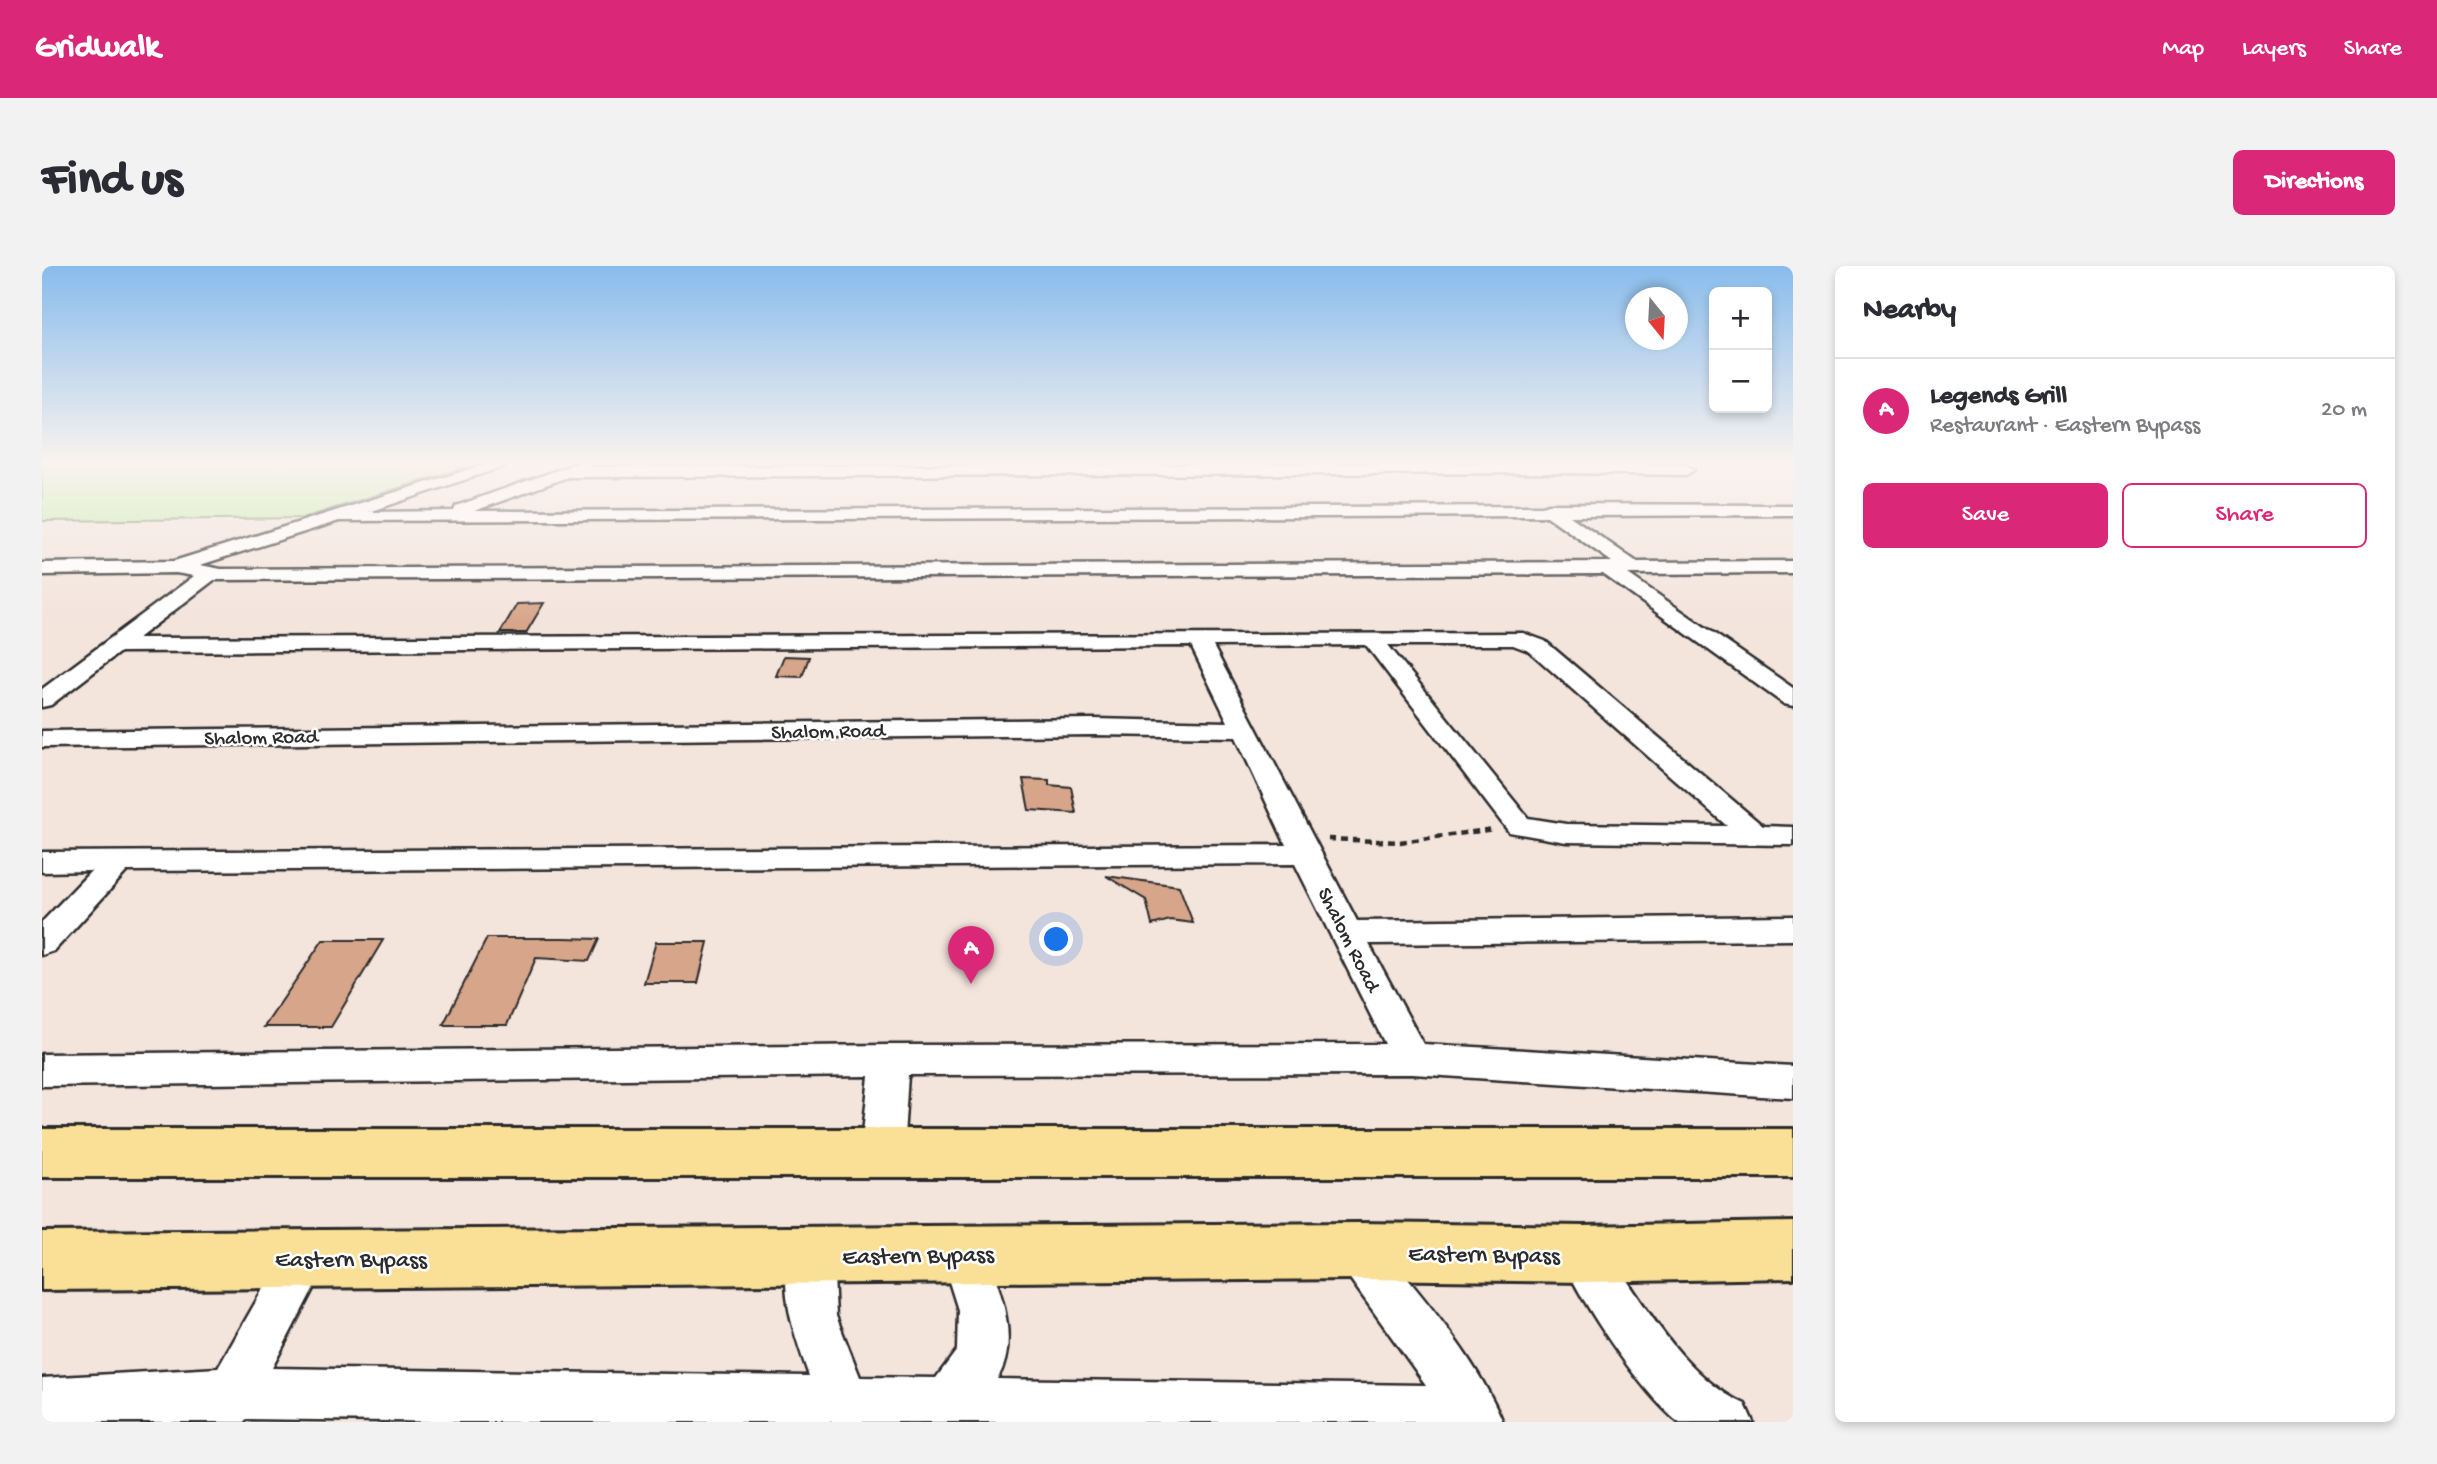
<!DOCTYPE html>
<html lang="en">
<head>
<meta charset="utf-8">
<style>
	body { margin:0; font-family:"Gochi Hand",sans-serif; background:#f2f2f3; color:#2b2b33 }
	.controls { position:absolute; right:21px; top:21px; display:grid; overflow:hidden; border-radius:10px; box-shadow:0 4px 10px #0003 }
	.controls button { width:63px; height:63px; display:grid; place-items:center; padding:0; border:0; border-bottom:2px solid #e1e1e2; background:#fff; color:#2b2b33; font:35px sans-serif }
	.compass { position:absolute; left:1583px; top:21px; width:63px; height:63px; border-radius:50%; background:#fff; box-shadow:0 4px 10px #0003; rotate:162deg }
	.you { position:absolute; left:1015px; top:674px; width:24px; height:24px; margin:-18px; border:5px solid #fff; border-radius:50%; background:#1a73e8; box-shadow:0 0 0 10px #1a73e833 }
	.badge { display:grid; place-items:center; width:46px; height:46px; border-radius:50%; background:#db2777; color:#fff; font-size:23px; font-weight:700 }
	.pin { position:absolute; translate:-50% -58px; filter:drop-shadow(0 2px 4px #0008) }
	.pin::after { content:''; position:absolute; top:37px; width:24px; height:21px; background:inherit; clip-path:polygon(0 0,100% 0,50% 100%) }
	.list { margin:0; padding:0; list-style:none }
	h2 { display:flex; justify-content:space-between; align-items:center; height:91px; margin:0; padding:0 28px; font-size:30px }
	h2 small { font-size:23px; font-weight:400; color:#7c7c81 }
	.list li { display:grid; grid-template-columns:46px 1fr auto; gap:21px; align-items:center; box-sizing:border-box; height:105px; padding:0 28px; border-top:2px solid #e1e1e2 }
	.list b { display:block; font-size:26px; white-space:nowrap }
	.list p { margin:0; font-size:23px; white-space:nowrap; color:#7c7c81 }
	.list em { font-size:23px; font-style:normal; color:#7c7c81 }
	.actions { display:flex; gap:14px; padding:21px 28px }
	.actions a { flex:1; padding:16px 0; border:2px solid #db2777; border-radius:10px; text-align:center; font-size:24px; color:#db2777 }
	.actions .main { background:#db2777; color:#fff }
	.map { position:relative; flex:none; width:1751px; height:1156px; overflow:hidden; border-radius:10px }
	header { display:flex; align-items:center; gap:42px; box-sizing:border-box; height:98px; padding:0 35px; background:#db2777; color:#fff }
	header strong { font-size:33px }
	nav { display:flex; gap:38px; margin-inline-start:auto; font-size:24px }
	.intro { display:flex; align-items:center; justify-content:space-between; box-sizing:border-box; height:168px; padding:0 42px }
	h1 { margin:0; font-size:49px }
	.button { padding:18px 32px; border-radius:10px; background:#db2777; color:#fff; font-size:24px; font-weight:700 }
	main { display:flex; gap:42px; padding:0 42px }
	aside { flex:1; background:#fff; border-radius:10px; box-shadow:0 4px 10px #0003 }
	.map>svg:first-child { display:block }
	.green { fill:#c3eda9; stroke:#778c6a; stroke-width:2 }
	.building { fill:#d7a58a; stroke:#2b2b2b; stroke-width:2 }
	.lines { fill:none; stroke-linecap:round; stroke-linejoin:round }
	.minor-casing { stroke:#2b2b2b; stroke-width:5 }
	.major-casing { stroke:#2b2b2b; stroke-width:6 }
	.path { stroke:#2b2b2b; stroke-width:4.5; stroke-dasharray:7 5; stroke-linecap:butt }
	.minor { fill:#fff; fill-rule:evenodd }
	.major { fill:#fadf96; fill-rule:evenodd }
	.labels { text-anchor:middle; stroke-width:5; stroke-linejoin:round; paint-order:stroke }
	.street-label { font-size:21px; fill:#2b2b2b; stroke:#fff }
	.near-street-label { font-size:24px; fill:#2b2b2b; stroke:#fff }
</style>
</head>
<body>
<header>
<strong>Gridwalk</strong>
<nav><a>Map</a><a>Layers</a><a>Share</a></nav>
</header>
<div class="intro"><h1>Find us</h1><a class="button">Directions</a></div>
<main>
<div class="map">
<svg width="1751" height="1156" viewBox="0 0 1751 1156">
	<rect width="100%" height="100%" fill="#f3e4dc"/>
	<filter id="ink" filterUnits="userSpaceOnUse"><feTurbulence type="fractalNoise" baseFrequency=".0143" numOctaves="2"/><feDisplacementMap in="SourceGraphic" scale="14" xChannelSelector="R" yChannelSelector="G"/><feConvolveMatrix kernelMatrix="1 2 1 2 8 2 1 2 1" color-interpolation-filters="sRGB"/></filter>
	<g filter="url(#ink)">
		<path class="green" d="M0,195H442L261,252L0,255Z"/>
		<g class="building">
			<path d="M502,337L484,367H458L475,338Z"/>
			<path d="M742,390L767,391L760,411L734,410Z"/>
			<path d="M981,513L1007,514V519L1029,521L1034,547L987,544Z"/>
			<path d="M1064,610L1137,620L1151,657L1128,654L1110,659L1104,634Z"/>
			<path d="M445,672H522L557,673L547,695L494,692L465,759H401Z"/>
			<path d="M281,674H341L289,761H222Z"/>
			<path d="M614,676H666L656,717H602Z"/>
		</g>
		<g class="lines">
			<defs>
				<g id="minor">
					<path d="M454,195H478L327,246L412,245L414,240L541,195L546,197L548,201L1523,197L1644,199L1652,204L1644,209L1523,207L526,211L432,245L1500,240L1506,238L1751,239V249L1528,250L1595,296L1751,295V307L1586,308L1751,422V440L1742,438L1561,308L172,314L96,372L1481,367L1503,375L1721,560L1751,561V579L1524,576L1467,566L1324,379L1171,380L1315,655L1751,650V674L1327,678L1381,778L1751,800V832L1370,808L866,809L861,886L855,899L840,904L825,899L819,886L827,810L0,820V788L848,779L1343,778L1253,598L85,605L12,685L0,689V656L49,605L0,606V586L1244,579L1194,471L1051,469L0,481V465L1051,453L1186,456L1149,380L78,386L9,439L0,441V423L152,310L134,307L0,309V297L132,295ZM1505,250L1570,296L179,303L158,299L297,255ZM1346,379H1471L1487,385L1685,560L1524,558L1486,552Z"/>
					<path d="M1315,963L1331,970C1377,1028 1432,1087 1461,1156H416L204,1153L202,1156H0V1112L176,1102L248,976L264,970L280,976L287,992L230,1102L767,1110C752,1067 733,1018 752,973L768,967L784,973L791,989L794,1050L818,1111L894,1112L915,1084L916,1044L898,987L905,971L921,965L937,971C954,1011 981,1073 955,1113L1384,1119L1299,1000L1292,985L1299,970Z"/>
					<path d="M1541,966L1557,972C1596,1028 1639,1110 1703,1138L1711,1156H1636C1597,1124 1538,1035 1518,988L1525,972Z"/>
				</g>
				<g id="major">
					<rect x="0" y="863" width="1751" height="48"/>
					<path d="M1751,956V1012L1541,1016L1315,1013L0,1024V966L1315,957L1541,960Z"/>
				</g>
			</defs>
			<use href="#minor" class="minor-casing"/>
			<use href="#major" class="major-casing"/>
			<path class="path" d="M1286,573L1358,576L1452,563"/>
			<use href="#minor" class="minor"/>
			<use href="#major" class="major"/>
		</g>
	</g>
	<linearGradient id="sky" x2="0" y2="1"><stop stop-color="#88bcec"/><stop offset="0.55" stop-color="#faf3ef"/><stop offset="1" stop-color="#faf3ef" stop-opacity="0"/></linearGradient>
	<rect width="1751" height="357" fill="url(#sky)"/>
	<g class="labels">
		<g class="street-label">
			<text transform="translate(786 464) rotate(-1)" y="7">Shalom Road</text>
			<text transform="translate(219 470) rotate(-1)" y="7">Shalom Road</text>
			<text transform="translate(1308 673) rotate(63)" y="7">Shalom Road</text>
		</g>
		<g class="near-street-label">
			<text transform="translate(1442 987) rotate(1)" y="8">Eastern Bypass</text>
			<text transform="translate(876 988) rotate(-1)" y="8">Eastern Bypass</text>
			<text x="309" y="1000">Eastern Bypass</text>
		</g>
	</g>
</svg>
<div class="controls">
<button>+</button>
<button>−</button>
</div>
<svg class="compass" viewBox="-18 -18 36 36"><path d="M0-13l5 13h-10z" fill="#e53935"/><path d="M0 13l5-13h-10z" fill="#7c7c81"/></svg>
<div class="you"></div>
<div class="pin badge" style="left:929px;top:718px">A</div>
</div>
<aside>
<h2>Nearby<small></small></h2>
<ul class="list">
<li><span class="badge">A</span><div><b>Legends Grill</b><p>Restaurant · Eastern Bypass</p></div><em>20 m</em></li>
</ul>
<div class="actions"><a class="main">Save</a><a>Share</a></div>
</aside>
</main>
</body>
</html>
